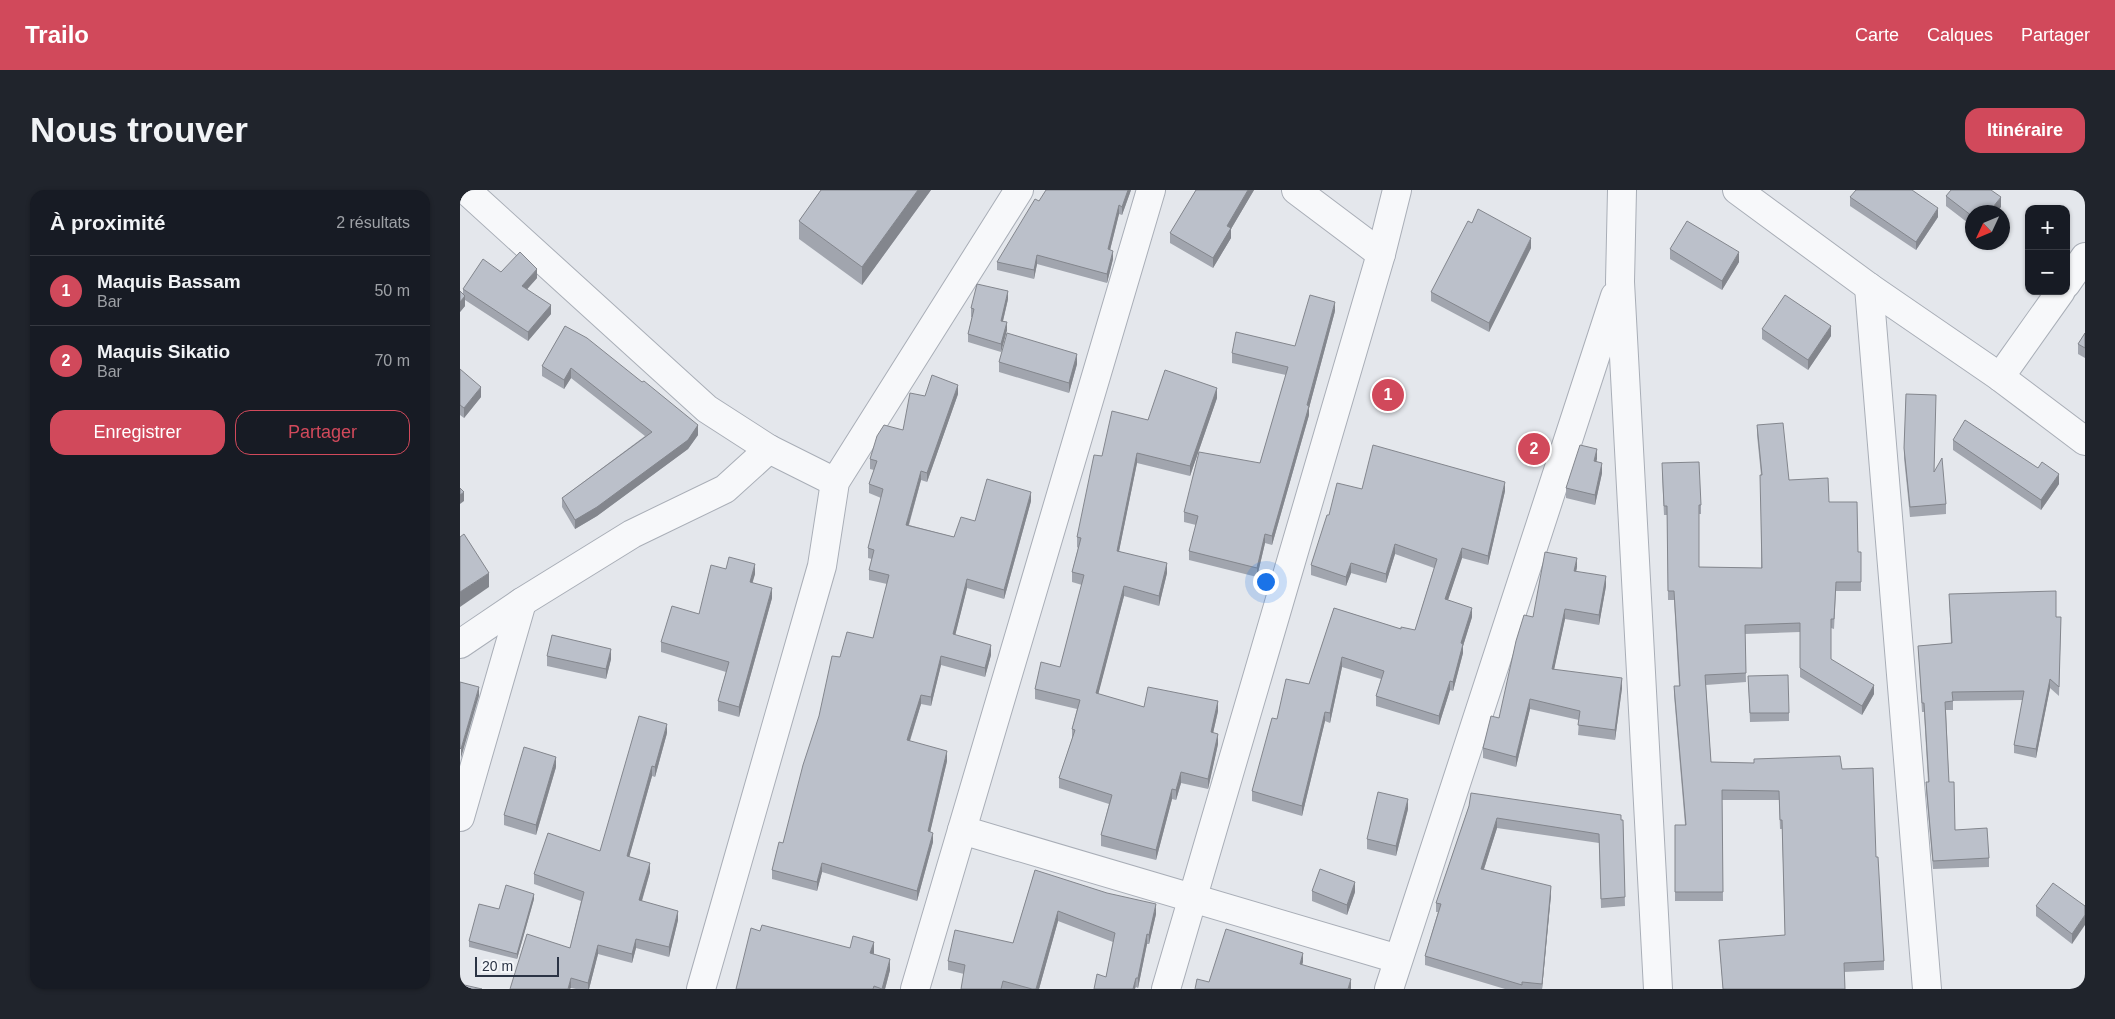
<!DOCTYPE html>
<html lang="fr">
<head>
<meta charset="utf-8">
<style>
	body { margin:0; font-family:Helvetica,sans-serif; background:#20242c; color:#f1f3f6 }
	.controls { position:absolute; right:15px; top:15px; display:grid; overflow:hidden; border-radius:10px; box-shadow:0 1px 4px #0004 }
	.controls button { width:45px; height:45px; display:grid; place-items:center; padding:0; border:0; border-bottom:1px solid #363941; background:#171b24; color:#f1f3f6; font:25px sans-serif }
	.compass { position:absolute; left:1505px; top:15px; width:45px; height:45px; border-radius:50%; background:#171b24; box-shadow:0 1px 4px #0004; rotate:226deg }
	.scale { position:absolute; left:15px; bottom:12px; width:84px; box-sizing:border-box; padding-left:5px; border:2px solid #2b3445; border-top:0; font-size:14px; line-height:18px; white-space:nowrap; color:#2b3445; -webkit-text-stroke:4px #f4f6f9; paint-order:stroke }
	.you { position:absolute; left:805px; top:391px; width:18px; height:18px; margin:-12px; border:4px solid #fff; border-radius:50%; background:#1a73e8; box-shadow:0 0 0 8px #1a73e833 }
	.badge { display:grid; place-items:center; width:32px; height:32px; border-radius:50%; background:#d1495b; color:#fff; font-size:16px; font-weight:700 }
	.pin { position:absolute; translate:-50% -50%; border:2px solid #fff; box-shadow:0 1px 5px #0006 }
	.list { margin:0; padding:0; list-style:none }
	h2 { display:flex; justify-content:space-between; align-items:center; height:65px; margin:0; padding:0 20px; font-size:21px }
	h2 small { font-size:16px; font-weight:400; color:#9ea1a6 }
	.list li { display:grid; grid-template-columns:32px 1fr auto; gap:15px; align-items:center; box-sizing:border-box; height:70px; padding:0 20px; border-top:1px solid #363941 }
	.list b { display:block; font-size:19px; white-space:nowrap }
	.list p { margin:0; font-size:16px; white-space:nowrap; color:#9ea1a6 }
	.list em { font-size:16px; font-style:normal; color:#9ea1a6 }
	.actions { display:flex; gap:10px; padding:15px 20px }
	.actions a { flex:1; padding:11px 0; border:1px solid #d1495b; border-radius:15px; text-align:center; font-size:18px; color:#d1495b }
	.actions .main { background:#d1495b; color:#fff }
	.map { position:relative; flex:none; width:1625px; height:799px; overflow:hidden; border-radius:15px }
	header { display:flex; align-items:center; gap:30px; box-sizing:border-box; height:70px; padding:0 25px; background:#d1495b; color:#fff }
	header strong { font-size:24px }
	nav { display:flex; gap:28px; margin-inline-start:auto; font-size:18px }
	.intro { display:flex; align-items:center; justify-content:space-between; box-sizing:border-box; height:120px; padding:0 30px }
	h1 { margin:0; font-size:35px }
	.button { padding:12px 22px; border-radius:15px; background:#d1495b; color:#fff; font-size:18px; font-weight:700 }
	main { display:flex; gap:30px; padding:0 30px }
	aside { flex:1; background:#171b24; border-radius:15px; box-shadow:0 1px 4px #0004 }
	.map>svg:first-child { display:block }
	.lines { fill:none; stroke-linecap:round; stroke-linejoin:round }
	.minor-casing { stroke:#a9aeb7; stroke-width:30 }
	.minor { stroke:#f7f8fa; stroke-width:28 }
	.wall { fill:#a1a5ae }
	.shaded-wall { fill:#83868d }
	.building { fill:#bbc0ca; stroke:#83868d }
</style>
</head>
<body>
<header>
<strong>Trailo</strong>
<nav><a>Carte</a><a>Calques</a><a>Partager</a></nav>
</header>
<div class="intro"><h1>Nous trouver</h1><a class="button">Itinéraire</a></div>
<main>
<aside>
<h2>À proximité<small>2 résultats</small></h2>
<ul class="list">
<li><span class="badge">1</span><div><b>Maquis Bassam</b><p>Bar</p></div><em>50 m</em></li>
<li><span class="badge">2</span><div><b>Maquis Sikatio</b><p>Bar</p></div><em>70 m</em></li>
</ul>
<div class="actions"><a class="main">Enregistrer</a><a>Partager</a></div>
</aside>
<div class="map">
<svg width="1625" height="799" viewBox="0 0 1625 799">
	<rect width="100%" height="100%" fill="#e4e7ec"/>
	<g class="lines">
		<defs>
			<g id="minor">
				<path d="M6,0L247,219L309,259L375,292"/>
				<path d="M836,0L921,64"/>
				<path d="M1162,0L1160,92L1198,799"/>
				<path d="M1277,0L1409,97L1540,187L1625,251"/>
				<path d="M1606,94L1625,67"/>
				<path d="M1409,97L1467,799"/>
				<path d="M1540,187L1601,101"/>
				<path d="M0,454L62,412L172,344L265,299L309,259"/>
				<path d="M0,627L62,412"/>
				<path d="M502,640L938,769"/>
				<path d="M241,799L362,376L375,292L559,0"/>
				<path d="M455,799L691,0"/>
				<path d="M706,799L921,64L937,0"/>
				<path d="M929,799L1155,106"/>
			</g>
		</defs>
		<use href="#minor" class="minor-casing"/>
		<use href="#minor" class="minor"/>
	</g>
	<g class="wall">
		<path d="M361,0H471L402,95L339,49V31Z"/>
		<path d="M671,0L662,25L659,24L650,60L653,69L647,93L577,74L574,89L537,80V72L579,11Z"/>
		<path d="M736,0H794L771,39V48L753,78L710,53V43Z"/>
		<path d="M1486,6L1541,17L1512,22V36L1486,16Z"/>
		<path d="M1390,7L1478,27L1456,60L1390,16Z"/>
		<path d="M1071,58L1029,142L971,111V102Z"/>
		<path d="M1210,59L1279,72L1262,100L1210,69Z"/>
		<path d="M41,82L77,88L67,99L91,124L68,151L5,110V116L0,122V101L3,104V99Z"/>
		<path d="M548,109L543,131L547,140L541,162L508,152V144L512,127H511V118Z"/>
		<path d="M875,121L849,218V225L812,355L805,353L797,387L729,370V361L736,335L724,332V322L800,273L826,185L772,173V163L835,156Z"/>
		<path d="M105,136L238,245L228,259L137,326L115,339L102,317V308L185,246L111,188L104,199L82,186V176Z"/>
		<path d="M1302,139L1371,146L1348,180L1302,149Z"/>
		<path d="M1625,143V168L1618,164V154Z"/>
		<path d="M539,172L617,174L609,203L539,182Z"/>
		<path d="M0,179L21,207L4,228L0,225Z"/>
		<path d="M498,204L467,292L461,290L449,335L494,347L515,331L571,311L544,409L507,398L495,445L531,465L525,487L481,475L471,516L461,514L450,551L487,571L470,642L473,652L457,711L362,682L357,701L312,689V680L323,653L380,467L413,448L427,394L409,390V380L412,369L408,368V358L421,308L409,303V294L414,280L410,279V269L443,240L465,206Z"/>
		<path d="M1446,204L1486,314V324L1450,327L1444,268Z"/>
		<path d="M757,208L730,286L677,273L659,361L707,383L699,416L664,406L638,504L684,517L758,521L753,543L758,554L748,599L721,593L716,610L712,609L696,670L641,656V645L649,614L599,598V588L612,549V539L617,519L575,509V499L600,477L622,395L612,392V382L618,358L617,357V347L642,266L688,230Z"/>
		<path d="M1297,235L1329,290L1369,312L1398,362H1401V401H1376L1374,439L1371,438V469L1414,504L1402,525L1340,487V442L1285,444L1286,492L1246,495L1251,572L1382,579L1416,667L1424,771V780L1384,782L1385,799H1263L1259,750L1325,745L1322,639H1320L1319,610H1262L1263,711H1215V635H1225L1214,505V496H1219L1214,410H1208L1207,325H1204L1202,283L1241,315V324H1239V377L1301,378V285L1297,245Z"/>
		<path d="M1493,250L1599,294L1581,320L1493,260Z"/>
		<path d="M1137,269L1136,271L1142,283L1135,315L1106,308V298Z"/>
		<path d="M902,299L1045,301L1028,375L1002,368L988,410L1012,427L1003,456V463L993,501L990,500L979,535L916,516V506L921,489L882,477L870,533L865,531L842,626L792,611V601L817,529L849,494L874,418L941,439L955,440L974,378L935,364L926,393L891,383L886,396L851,385V375L869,325Z"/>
		<path d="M1117,377L1116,381L1146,396L1139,435L1105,429L1094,479L1162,498L1155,550L1118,545L1119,530L1070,519L1056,577L1023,568V558L1039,528L1073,427Z"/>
		<path d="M266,379L295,384L292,392L312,408L279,527L258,521V511L266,482L201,462V452L239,424Z"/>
		<path d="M1489,404L1596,427H1601L1599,506L1590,498L1576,568L1554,563V555L1563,510L1493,511V520H1486L1489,592L1495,640L1529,668V677L1473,679L1466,601V592H1468L1464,522H1462L1458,456L1491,453Z"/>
		<path d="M87,466L151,469L146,489L87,476Z"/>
		<path d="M1288,486L1329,523V531L1290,532Z"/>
		<path d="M207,543L195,587L192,586L169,667L190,682L182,711L218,730L209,767L176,758L172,773L138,764L129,799H116L111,798L110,758L121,711L74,694V684L140,661Z"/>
		<path d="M96,577L76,645L44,635V625Z"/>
		<path d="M1009,616L1163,630L1165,716L1141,718L1139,653L1037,638L1024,679L1091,705L1082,799H1045L965,775V766L978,722H976V713Z"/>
		<path d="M948,619L936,666L907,659V649Z"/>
		<path d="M575,680L696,724L689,754H687L678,798L676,797L675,799H634L646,787L653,752L598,731L579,799H501L504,784L488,780V771L553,753Z"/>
		<path d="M852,701L895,702L887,725L852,711Z"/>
		<path d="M74,709L57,769L9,757V751Z"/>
		<path d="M1576,716H1625L1612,754L1576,726Z"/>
		<path d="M300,741L414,763L413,764L430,780L425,799H276Z"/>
	</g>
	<g class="shaded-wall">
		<path d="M458,0H471L402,95V77Z"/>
		<path d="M668,0H671L662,25V17Z"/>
		<path d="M788,0H794L771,39V48L753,78V68L767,36Z"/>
		<path d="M1541,7V17L1537,22H1529Z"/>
		<path d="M659,15V24L648,68V59Z"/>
		<path d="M1478,18V27L1456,60V52Z"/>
		<path d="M1071,48V58L1029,142V133Z"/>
		<path d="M653,61V69L647,93V84Z"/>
		<path d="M1279,62V72L1262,100V91Z"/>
		<path d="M577,65V74L574,89V80Z"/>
		<path d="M77,79V88L62,105V96Z"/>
		<path d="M548,101V109L541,139V131Z"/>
		<path d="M5,106V116L0,122V112Z"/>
		<path d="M875,112V121L849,218V225L812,355V346Z"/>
		<path d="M91,115V124L68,151V142Z"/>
		<path d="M547,132V140L541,162V154Z"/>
		<path d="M1371,136V146L1348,180V170Z"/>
		<path d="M617,164V174L609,203V193Z"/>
		<path d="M111,178V188L104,199V190Z"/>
		<path d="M498,195V204L467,292V283Z"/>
		<path d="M21,197V207L4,228V218Z"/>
		<path d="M757,198V208L730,286V276Z"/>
		<path d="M238,235V245L228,259L137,326L115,339V330Z"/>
		<path d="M1137,259V269L1134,281V271Z"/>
		<path d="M677,263V273L657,371V361Z"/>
		<path d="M1142,273V283L1135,315V305Z"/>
		<path d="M461,281V290L446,344V335Z"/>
		<path d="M1599,284V294L1581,320V310Z"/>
		<path d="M1045,292V301L1028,375V366Z"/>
		<path d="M4,302V311L0,314V305Z"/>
		<path d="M571,302V311L544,409V400Z"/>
		<path d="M805,344V353L797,387V378Z"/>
		<path d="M935,354V364L926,393V384Z"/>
		<path d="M1002,358V368L985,419V409Z"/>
		<path d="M1117,368V377L1114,391V381Z"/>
		<path d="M707,373V383L699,416V406Z"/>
		<path d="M891,373V383L886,396V387Z"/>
		<path d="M295,374V384L290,402V392Z"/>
		<path d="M29,383V397L0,417V402Z"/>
		<path d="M1146,386V396L1139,435V425Z"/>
		<path d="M507,389V398L493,454V444Z"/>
		<path d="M664,396V406L636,513V503Z"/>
		<path d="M312,398V408L279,527V517Z"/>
		<path d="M1012,418V427L1003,456V463L993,501V492L1001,453Z"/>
		<path d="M1105,419V429L1092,489V479Z"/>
		<path d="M531,455V465L525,487V478Z"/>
		<path d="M151,459V469L146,489V479Z"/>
		<path d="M481,466V475L471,516V507Z"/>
		<path d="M882,467V477L870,533V523Z"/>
		<path d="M1162,488V498L1155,550V540Z"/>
		<path d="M1590,489V498L1576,568V559Z"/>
		<path d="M990,491V500L979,535V526Z"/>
		<path d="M1414,495V504L1402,525V516Z"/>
		<path d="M19,497V506L1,568V559Z"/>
		<path d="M461,505V514L447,559V550Z"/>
		<path d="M1070,509V519L1056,577V567Z"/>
		<path d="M758,511V521L751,552V542Z"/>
		<path d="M865,522V531L842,626V616Z"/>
		<path d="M207,534V543L195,587V577Z"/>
		<path d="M758,544V554L748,599V589Z"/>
		<path d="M487,561V571L468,651V641Z"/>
		<path d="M96,567V577L76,645V635Z"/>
		<path d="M192,576V586L167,675V666Z"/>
		<path d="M721,582V593L716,610V600Z"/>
		<path d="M712,599V609L696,670V660Z"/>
		<path d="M948,609V619L936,666V656Z"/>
		<path d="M1037,628V638L1021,688V679Z"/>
		<path d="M473,643V652L457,711V701Z"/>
		<path d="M190,673V682L179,720V710Z"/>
		<path d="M362,673V682L357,701V692Z"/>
		<path d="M895,692V702L887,725V715Z"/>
		<path d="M1091,696V705L1082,799V794Z"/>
		<path d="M74,704V709L57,769V764Z"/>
		<path d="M696,714V724L689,754V745Z"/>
		<path d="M218,721V730L209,767V757Z"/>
		<path d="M598,721V731L579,799H576Z"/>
		<path d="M1625,725V735L1612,754V744Z"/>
		<path d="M687,744V754L678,798V788Z"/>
		<path d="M176,749V758L172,773V764Z"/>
		<path d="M414,752V763L410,774V763Z"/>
		<path d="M138,755V764L129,799H128V793Z"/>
		<path d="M843,763V772L840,783V774Z"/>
		<path d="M430,769V780L425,799H422Z"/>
		<path d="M111,788V798L110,799H108Z"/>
		<path d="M676,788L675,799H673Z"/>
		<path d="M891,789V799H888Z"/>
	</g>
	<g class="building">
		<path d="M361,0H458L402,77L339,31Z"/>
		<path d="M586,0H668L662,17L659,15L648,59L653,61L647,84L577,65L574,80L537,72L575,9L579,11Z"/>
		<path d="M736,0H788L767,36L771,38L753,68L710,43Z"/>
		<path d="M1396,0H1452L1478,18L1456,52L1390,7Z"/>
		<path d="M1491,0H1531L1541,7L1529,22H1512V26L1486,6Z"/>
		<path d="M1018,19L1071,48L1029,133L971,102L1008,31L1012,33Z"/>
		<path d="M1227,31L1279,62L1262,91L1210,59Z"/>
		<path d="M60,62L77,79L62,96L91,115L68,142L3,99L23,69L41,82Z"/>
		<path d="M517,94L548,101L541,131L547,132L541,154L508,144L514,119L511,118Z"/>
		<path d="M0,101L5,106L0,112Z"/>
		<path d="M850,105L875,112L847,215L849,216L812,346L805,344L797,378L729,361L738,326L724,322L739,262L800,273L828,177L772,163L776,142L835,156Z"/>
		<path d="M1325,105L1371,136L1348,170L1302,139Z"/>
		<path d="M105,136L127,148L182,192L184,191L238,235L228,250L137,317L115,330L102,308L192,242L111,178L104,190L82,176Z"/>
		<path d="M547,143L617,164L609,193L539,172Z"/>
		<path d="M1625,143V158L1618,154Z"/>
		<path d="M0,179L21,197L4,218L0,215Z"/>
		<path d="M705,180L757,198L730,276L677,263L657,361L707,373L699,406L664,396L636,503L684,517L688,497L758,511L751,542L758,544L748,589L721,582L716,600L712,599L696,660L641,645L652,605L599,588L615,540L612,539L620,510L575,499L581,472L600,477L624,385L612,382L621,348L617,347L634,265L642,266L652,221L688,230Z"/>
		<path d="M472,185L498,195L467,283L461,281L446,335L494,347L501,327L515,331L527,289L571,302L544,400L507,389L493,444L531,455L525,478L481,466L471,507L461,505L447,550L487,561L468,641L473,643L457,701L362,673L357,692L312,680L319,652L323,653L343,575L359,526L372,466L380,467L387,442L413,448L429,385L409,380L414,360L408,358L423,299L409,294L417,271L410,269L417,246L424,235L443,240L450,203L465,206Z"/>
		<path d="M1446,204L1476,205L1474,282L1482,268L1486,314L1450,317L1444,258Z"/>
		<path d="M1505,230L1578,278L1582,272L1599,284L1581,310L1493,250Z"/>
		<path d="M1323,233L1329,290L1368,288L1369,312H1397L1398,362H1401V392H1376L1374,429H1371V469L1414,495L1402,516L1340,478V433L1285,435L1286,483L1245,485L1251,572L1294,573V569L1380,566L1382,579L1413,578L1416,667H1418L1424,771L1384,773L1385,799H1263L1259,750L1325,745L1322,630H1320L1319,601L1262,600L1263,702H1215V635H1226L1214,496H1220L1214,401H1208L1207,316H1204L1202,273L1239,272L1241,315H1239V377L1302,378L1300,285H1302L1297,235Z"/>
		<path d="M913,255L1045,292L1028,366L1002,358L985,409L1012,418L1001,453L1003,454L993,492L990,491L979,526L916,506L924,481L882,467L870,523L865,522L842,616L792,601L812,528L817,529L826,489L849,494L874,418L941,439V437L955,440L977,369L935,354L926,384L891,373L886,387L851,375L867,325H869L877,293L902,299Z"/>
		<path d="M1120,255L1137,259L1134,271L1142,273L1135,305L1106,298Z"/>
		<path d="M0,298L4,302L0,305Z"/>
		<path d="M4,344L29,383L0,402V347Z"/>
		<path d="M1085,362L1117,368L1114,381L1146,386L1139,425L1105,419L1092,479L1162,488L1155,540L1118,535L1120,521L1070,509L1056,567L1023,558L1031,526L1039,528L1056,451L1064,425L1073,427Z"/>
		<path d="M269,367L295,374L290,392L312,398L279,517L258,511L269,472L201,452L212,416L239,424L251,375L266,379Z"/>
		<path d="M1596,401V427H1601L1599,497L1590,489L1576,559L1554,555L1564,501L1492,502L1493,511L1485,512L1489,592H1494L1495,640L1527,638L1529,668L1473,671L1466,592H1469L1464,513H1462L1458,456L1492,453L1489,404Z"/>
		<path d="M92,445L151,459L146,479L87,466Z"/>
		<path d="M1328,485L1329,523H1290L1288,486Z"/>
		<path d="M0,492L19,497L1,559L0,558Z"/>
		<path d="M179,526L207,534L195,577L192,576L167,666L190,673L179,710L218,721L209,757L176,749L172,764L138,755L128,793L111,788L108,799H50L67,744L110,758L124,702L74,684L88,643L140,661Z"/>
		<path d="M64,557L96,567L76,635L44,625Z"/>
		<path d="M918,602L948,609L936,656L907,649Z"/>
		<path d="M1011,603L1161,625V630H1163L1165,707L1141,709L1139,644L1037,628L1021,679L1091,696L1082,794L1062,792V795L965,766L981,714L976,713L1009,616Z"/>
		<path d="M860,679L895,692L887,715L852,701Z"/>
		<path d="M575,680L647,703L696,714L689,745L687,744L678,788H676L673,799H634L637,784L646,787L655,743L598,721L576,799H572L543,791L541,799H501L505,775L488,771L495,740L553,753Z"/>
		<path d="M1593,693L1625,716V725L1612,744L1576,716Z"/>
		<path d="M46,695L74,704L57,764L9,751L19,714L39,719Z"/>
		<path d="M302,735L390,758L393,746L414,752L410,763L430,769L422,799L414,796L413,799H276L291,738L300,741Z"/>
		<path d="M766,739L843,763L840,774L891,789L888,799H735L737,789L749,792Z"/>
		<path d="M0,794L22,799H0Z"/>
	</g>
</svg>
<div class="controls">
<button>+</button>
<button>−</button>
</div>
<svg class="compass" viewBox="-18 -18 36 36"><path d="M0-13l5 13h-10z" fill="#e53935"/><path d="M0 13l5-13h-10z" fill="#9ea1a6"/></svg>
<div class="scale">20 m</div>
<div class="you"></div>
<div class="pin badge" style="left:928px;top:205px">1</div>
<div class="pin badge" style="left:1074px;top:259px">2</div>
</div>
</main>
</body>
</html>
